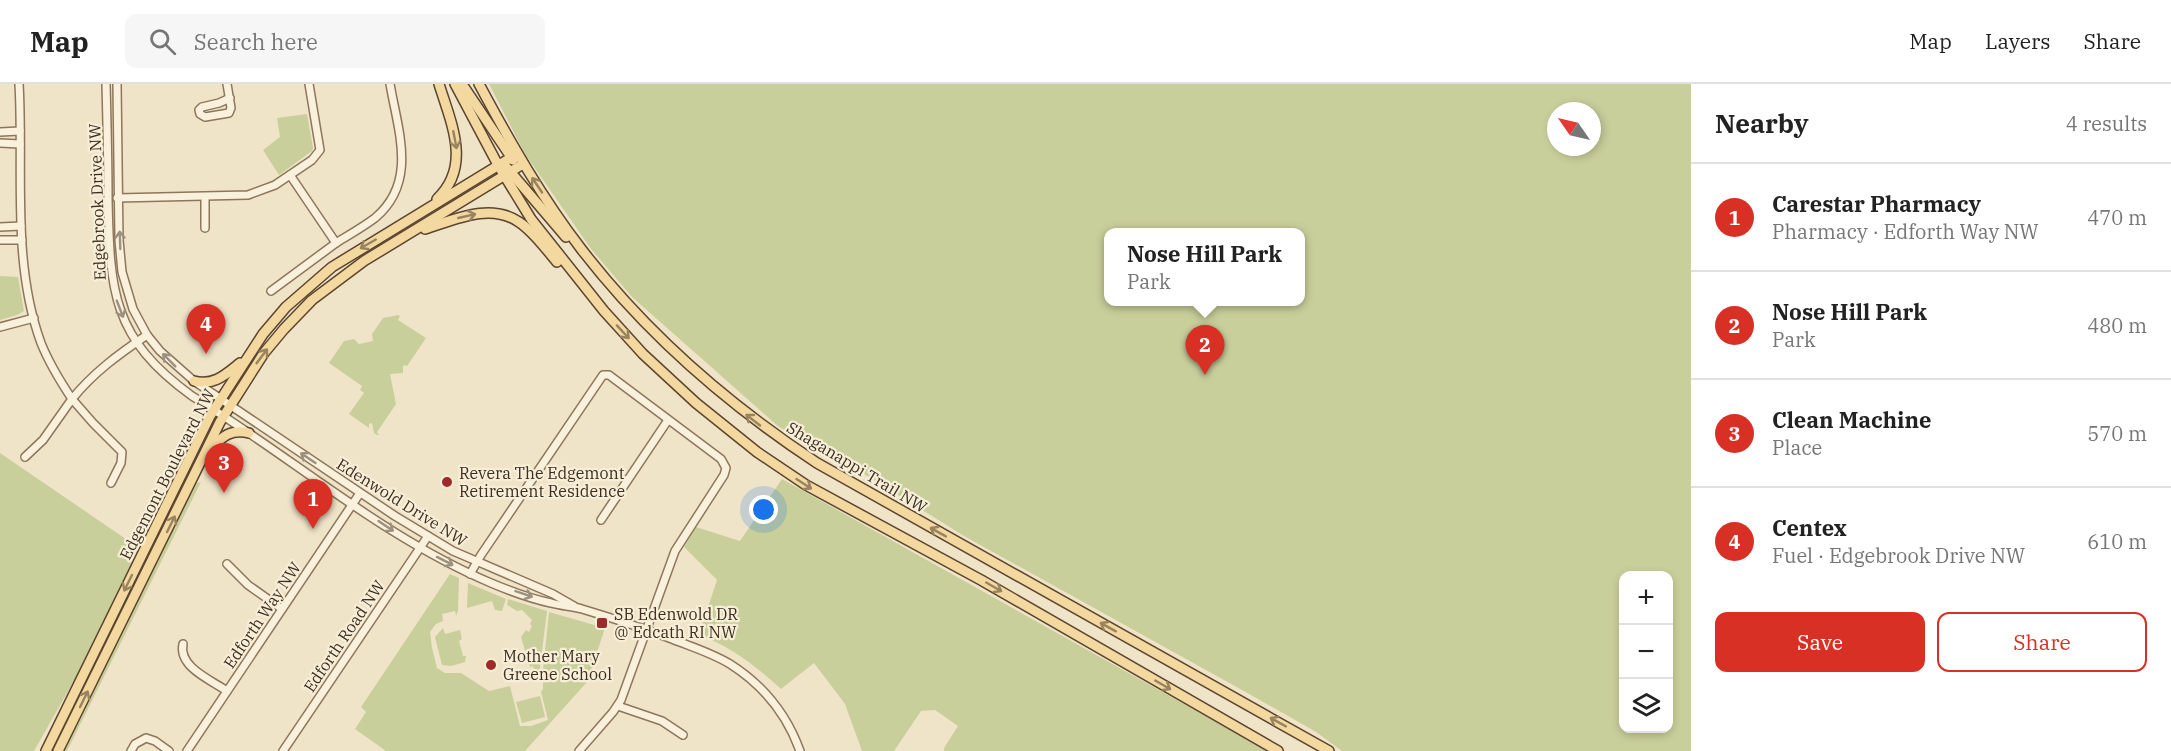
<!DOCTYPE html>
<html lang="en">
<head>
<meta charset="utf-8">
<style>
	body { margin:0; font-family:"IBM Plex Serif",serif; background:#f6f6f6; color:#222 }
	.controls { position:absolute; right:18px; bottom:18px; display:grid; overflow:hidden; border-radius:12px; box-shadow:0 3px 9px #0003 }
	.controls button { width:54px; height:54px; display:grid; place-items:center; padding:0; border:0; border-bottom:2px solid #e0e0e0; background:#fff; color:#222; font:30px sans-serif }
	.compass { position:absolute; left:1547px; top:18px; width:54px; height:54px; border-radius:50%; background:#fff; box-shadow:0 3px 9px #0003; rotate:304deg }
	.you { position:absolute; left:764px; top:426px; width:21px; height:21px; margin:-15px; border:4px solid #fff; border-radius:50%; background:#1a73e8; box-shadow:0 0 0 9px #1a73e833 }
	.badge { display:grid; place-items:center; width:39px; height:39px; border-radius:50%; background:#d93025; color:#fff; font-size:20px; font-weight:700 }
	.pin { position:absolute; translate:-50% -50px; filter:drop-shadow(0 2px 3px #0008) }
	.pin::after { content:''; position:absolute; top:32px; width:21px; height:18px; background:inherit; clip-path:polygon(0 0,100% 0,50% 100%) }
	.popup { position:absolute; left:1104px; top:144px; width:201px; height:78px; box-sizing:border-box; display:grid; place-content:center; border-radius:12px; background:#fff; filter:drop-shadow(0 2px 4px #0005); font-size:20px; white-space:nowrap; color:#767676 }
	.popup b { font-size:22px; color:#222 }
	.popup::after { content:''; position:absolute; left:50%; top:100%; margin-left:-12px; border:12px solid transparent; border-top-color:#fff }
	.list { margin:0; padding:0; list-style:none }
	h2 { display:flex; justify-content:space-between; align-items:center; height:78px; margin:0; padding:0 24px; font-size:26px }
	h2 small { font-size:20px; font-weight:400; color:#767676 }
	.list li { display:grid; grid-template-columns:39px 1fr auto; gap:18px; align-items:center; box-sizing:border-box; height:108px; padding:0 24px; border-top:2px solid #e0e0e0 }
	.list b { display:block; font-size:22px; white-space:nowrap }
	.list p { margin:0; font-size:20px; white-space:nowrap; color:#767676 }
	.list em { font-size:20px; font-style:normal; color:#767676 }
	.actions { display:flex; gap:12px; padding:18px 24px }
	.actions a { flex:1; padding:14px 0; border:2px solid #d93025; border-radius:12px; text-align:center; font-size:21px; color:#d93025 }
	.actions .main { background:#d93025; color:#fff }
	.icon { flex:none; width:33px; height:33px; fill:none; stroke:currentColor; stroke-width:2; stroke-linecap:round; stroke-linejoin:round }
	.map { position:relative; flex:none; width:1691px; height:667px; overflow:hidden }
	header { display:flex; align-items:center; gap:36px; box-sizing:border-box; height:84px; padding:0 30px; background:#fff; border-bottom:2px solid #e0e0e0 }
	header strong { font-size:28px }
	nav { display:flex; gap:33px; margin-inline-start:auto; font-size:21px }
	.search { width:420px; height:54px; background:#f6f6f6; display:flex; align-items:center; gap:15px; box-sizing:border-box; padding:0 21px; border-radius:12px; color:#767676; font-size:22px }
	main { display:flex }
	aside { flex:1; background:#fff }
	.map>svg:first-child { display:block }
	.green { fill:#c9cf9b; fill-rule:evenodd }
	.lines { fill:none; stroke-linecap:round; stroke-linejoin:round }
	.minor-casing { stroke:#8d765c; stroke-width:10 }
	.major-casing { stroke:#5b4430; stroke-width:12 }
	.minor { stroke:#faf1dc; stroke-width:7 }
	.major { stroke:#f3d9a0; stroke-width:9 }
	.oneway { stroke:#988460 }
	.oneway2 { stroke:#9c907e }
	.poi-dot { fill:#9e2a2b; stroke:#f7eed8; stroke-width:2 }
	.labels { text-anchor:middle; stroke-width:4.5; stroke-linejoin:round; paint-order:stroke }
	.street-label { font-size:16px; fill:#3d2e20; stroke:#f7eed8 }
	.poi-label { font-size:16px; fill:#3d2e20; stroke:#f7eed8; text-anchor:start }
</style>
</head>
<body>
<header>
<strong>Map</strong>
<div class="search"><svg class="icon" aria-label="search" viewBox="0 0 24 24"><circle cx="10" cy="10" r="6"/><path d="M15 15l6 6"/></svg>Search here</div>
<nav><a>Map</a><a>Layers</a><a>Share</a></nav>
</header>
<main>
<div class="map">
<svg width="1691" height="667" viewBox="0 0 1691 667">
	<rect width="100%" height="100%" fill="#f0e4c8"/>
	<g class="green">
		<path d="M489,0H1691V667H1342L1316,648L1251,611L964,452L848,380L779,343L632,213L591,165L525,70ZM1556,27H1592V63H1556ZM1109,148H1301V218H1109ZM1624,492H1668V644H1624Z"/>
		<path d="M307,30L313,64L312,67L279,91L263,66L280,53L277,34Z"/>
		<path d="M0,192L18,193L24,227L17,231L0,236Z"/>
		<path d="M398,231L400,232L398,236L426,254L407,282L404,281L403,283V289L390,290L396,320L377,348L379,351H377L374,349L372,339L369,340V344L349,330L364,309L360,306L362,302L329,279L344,257L354,255L359,260L373,257L372,250L383,234Z"/>
		<path d="M0,369L139,464L76,593L34,667H0Z"/>
		<path d="M782,395L1259,662L1267,667H944V664L958,642L935,626L921,627L894,667H862L845,620L814,579L781,605C752,579 735,566 699,550L717,496L684,463L696,443L740,457Z"/>
		<path d="M201,398L67,667H65L188,415L197,399Z"/>
		<path d="M450,490L459,494L458,527L456,532L455,527L442,530L443,537L436,540L430,548L432,564L437,584L445,589H461L489,607L510,602L520,642H531L548,636L541,608L543,605V586L549,528L605,544L587,598L525,667H386L355,645L366,628L361,623Z"/>
		<path d="M468,499L506,515L502,527L495,526L492,517L467,524Z"/>
		<path d="M508,515L547,527L539,591L535,592L533,582L530,583L521,553L526,546L529,548L532,542L530,540L532,536L522,526L517,527L507,521Z"/>
		<path d="M443,544L445,550L460,546L462,555L459,557L463,572H466L465,578L451,582L442,581L435,553Z"/>
		<path d="M540,612L545,633L522,639L516,618Z"/>
	</g>
	<g class="lines">
		<defs>
			<g id="minor">
				<path d="M19,0C24,85 11,177 41,259C49,279 60,297 72,315C94,288 119,270 147,251"/>
				<path d="M106,0C107,38 108,77 108,115C110,208 112,254 192,312C292,373 382,453 491,499C510,507 531,515 551,519C561,522 572,522 582,525C612,534 643,544 672,555C692,563 712,569 730,580C763,601 787,631 800,667"/>
				<path d="M117,0L119,156L122,188L133,225L147,251L160,267L194,297L395,432L453,467L553,510L574,522"/>
				<path d="M227,0L231,24L229,29L205,33L200,30L199,26L202,23L219,19L230,14"/>
				<path d="M0,48L20,47"/>
				<path d="M0,59L20,60"/>
				<path d="M290,91L336,159C349,151 363,143 375,134C418,98 398,47 390,0"/>
				<path d="M205,113V144"/>
				<path d="M117,114L248,111L275,101L312,76L320,66L309,0"/>
				<path d="M0,143L21,142"/>
				<path d="M0,156H22"/>
				<path d="M271,207L336,159"/>
				<path d="M0,243L34,234"/>
				<path d="M25,373L43,356L72,315L93,339L122,368L121,379L111,399"/>
				<path d="M601,436L668,336"/>
				<path d="M227,480L248,501L282,525"/>
				<path d="M470,490L481,471L603,291H609L721,375L726,384L724,391L675,467L621,616L613,628L579,667"/>
				<path d="M183,560C178,583 211,596 227,607"/>
				<path d="M618,622L662,637L683,651"/>
				<path d="M131,667L135,660L146,654L155,657L169,667"/>
				<path d="M187,667L360,409"/>
				<path d="M283,667L428,452"/>
			</g>
			<g id="major">
				<path d="M455,0L498,81L531,135L604,227L643,270L696,319L757,368L806,401L981,496L1278,667"/>
				<path d="M462,0L513,76"/>
				<path d="M479,0C510,58 542,114 582,166C647,250 729,321 817,379L1329,667"/>
				<path d="M507,84L566,153"/>
				<path d="M437,115C472,82 451,39 439,0"/>
				<path d="M425,145C454,136 490,118 519,138C534,148 545,164 557,178"/>
				<path d="M194,297C214,302 225,291 240,279"/>
				<path d="M210,365C222,353 231,344 249,349"/>
				<path d="M46,667L210,332L263,250L286,223L332,183L517,70"/>
				<path d="M58,667L220,338L264,269L284,245L312,216L364,177L523,80"/>
			</g>
		</defs>
		<use href="#minor" class="minor-casing"/>
		<use href="#major" class="major-casing"/>
		<use href="#minor" class="minor"/>
		<use href="#major" class="major"/>
	</g>
	<defs><path id="oneway-shaft" d="M-6 0H5M1.5-3L5.5 0L1.5 3" fill="none" stroke-width="1.6" stroke-linecap="round" stroke-linejoin="round" transform="scale(1.5)"/></defs>
	<g class="oneway">
		<use href="#oneway-shaft" transform="translate(455 56) rotate(79)"/>
		<use href="#oneway-shaft" transform="translate(537 101) rotate(-124)"/>
		<use href="#oneway-shaft" transform="translate(467 132) rotate(-13)"/>
		<use href="#oneway-shaft" transform="translate(368 160) rotate(150)"/>
		<use href="#oneway-shaft" transform="translate(623 248) rotate(47)"/>
		<use href="#oneway-shaft" transform="translate(262 272) rotate(-53)"/>
		<use href="#oneway-shaft" transform="translate(753 336) rotate(-142)"/>
		<use href="#oneway-shaft" transform="translate(804 400) rotate(33)"/>
		<use href="#oneway-shaft" transform="translate(171 440) rotate(-64)"/>
		<use href="#oneway-shaft" transform="translate(938 448) rotate(-151)"/>
		<use href="#oneway-shaft" transform="translate(128 499) rotate(116)"/>
		<use href="#oneway-shaft" transform="translate(994 503) rotate(30)"/>
		<use href="#oneway-shaft" transform="translate(1108 543) rotate(-151)"/>
		<use href="#oneway-shaft" transform="translate(1163 601) rotate(30)"/>
		<use href="#oneway-shaft" transform="translate(84 615) rotate(-64)"/>
		<use href="#oneway-shaft" transform="translate(1278 638) rotate(-151)"/>
	</g>
	<g class="oneway2">
		<use href="#oneway-shaft" transform="translate(120 156) rotate(-92)"/>
		<use href="#oneway-shaft" transform="translate(120 225) rotate(69)"/>
		<use href="#oneway-shaft" transform="translate(169 276) rotate(-135)"/>
		<use href="#oneway-shaft" transform="translate(308 374) rotate(-146)"/>
		<use href="#oneway-shaft" transform="translate(386 442) rotate(34)"/>
		<use href="#oneway-shaft" transform="translate(445 477) rotate(27)"/>
		<use href="#oneway-shaft" transform="translate(524 510) rotate(19)"/>
	</g>
	<g class="poi-dot">
		<circle cx="447" cy="398" r="6"/>
		<rect x="596" y="533" width="12" height="12" rx="3"/>
		<circle cx="491" cy="581" r="6"/>
	</g>
	<g class="labels">
		<g class="street-label">
			<text transform="translate(97 118) rotate(-92)" y="6">Edgebrook Drive NW</text>
			<text transform="translate(857 383) rotate(31)" y="6">Shaganappi Trail NW</text>
			<text transform="translate(167 390) rotate(-63)" y="6">Edgemont Boulevard NW</text>
			<text transform="translate(402 418) rotate(32)" y="6">Edenwold Drive NW</text>
			<text transform="translate(262 531) rotate(-56)" y="6">Edforth Way NW</text>
			<text transform="translate(344 552) rotate(-56)" y="6">Edforth Road NW</text>
		</g>
		<g class="poi-label">
			<text x="459" y="395">Revera The Edgemont<tspan x="459" dy="18">Retirement Residence</tspan></text>
			<text x="614" y="536">SB Edenwold DR<tspan x="614" dy="18">@ Edcath RI NW</tspan></text>
			<text x="503" y="578">Mother Mary<tspan x="503" dy="18">Greene School</tspan></text>
		</g>
	</g>
</svg>
<div class="controls">
<button>+</button>
<button>−</button>
<button><svg class="icon" aria-label="layers" viewBox="0 0 24 24"><path d="M12 4l9 5-9 5-9-5zM3 14l9 5 9-5"/></svg></button>
</div>
<svg class="compass" viewBox="-18 -18 36 36"><path d="M0-13l5 13h-10z" fill="#e53935"/><path d="M0 13l5-13h-10z" fill="#767676"/></svg>
<div class="you"></div>
<div class="pin badge" style="left:313px;top:445px">1</div>
<div class="pin badge" style="left:1205px;top:291px">2</div>
<div class="popup"><b>Nose Hill Park</b>Park</div>
<div class="pin badge" style="left:224px;top:409px">3</div>
<div class="pin badge" style="left:206px;top:270px">4</div>
</div>
<aside>
<h2>Nearby<small>4 results</small></h2>
<ul class="list">
<li><span class="badge">1</span><div><b>Carestar Pharmacy</b><p>Pharmacy · Edforth Way NW</p></div><em>470 m</em></li>
<li><span class="badge">2</span><div><b>Nose Hill Park</b><p>Park</p></div><em>480 m</em></li>
<li><span class="badge">3</span><div><b>Clean Machine</b><p>Place</p></div><em>570 m</em></li>
<li><span class="badge">4</span><div><b>Centex</b><p>Fuel · Edgebrook Drive NW</p></div><em>610 m</em></li>
</ul>
<div class="actions"><a class="main">Save</a><a>Share</a></div>
</aside>
</main>
</body>
</html>
